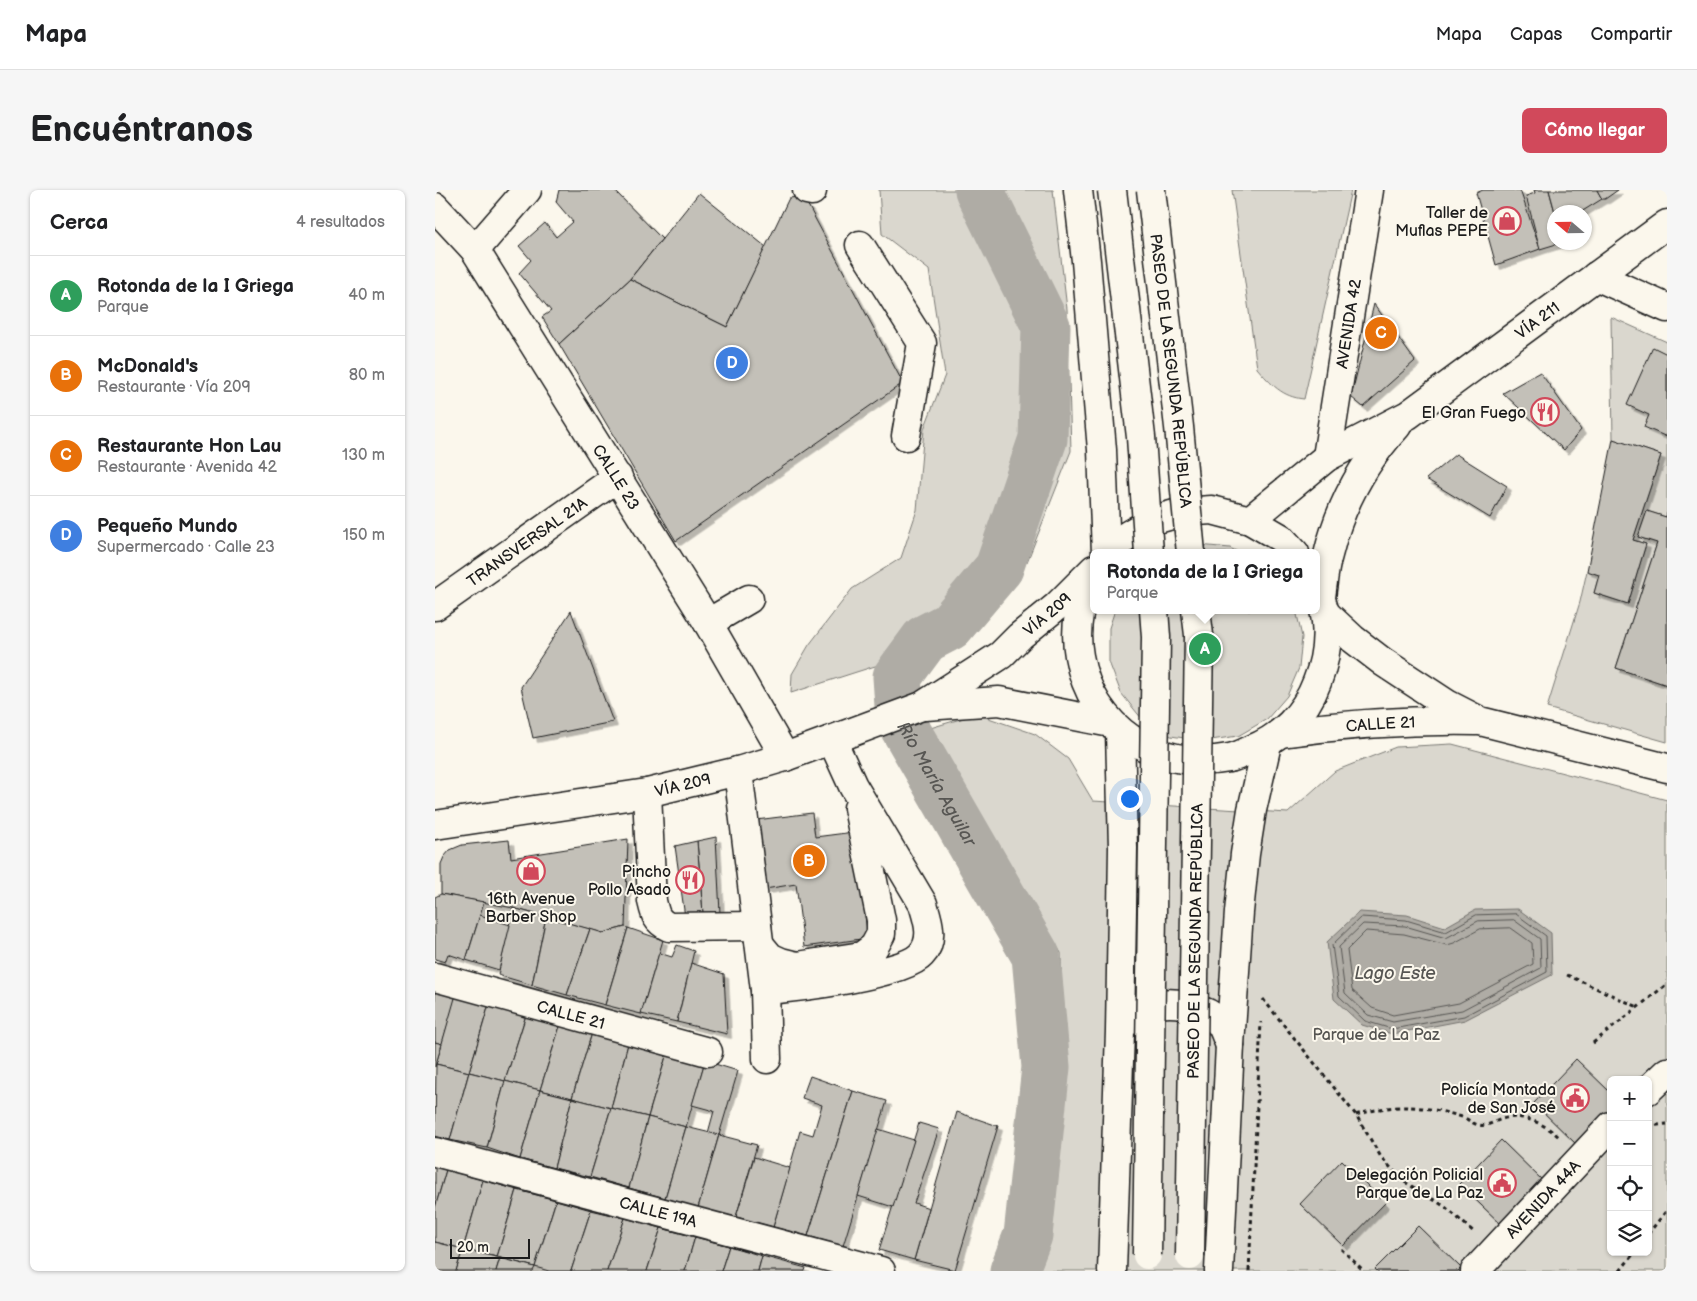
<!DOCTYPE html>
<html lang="es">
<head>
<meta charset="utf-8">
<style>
	body { margin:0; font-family:"Balsamiq Sans",sans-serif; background:#f6f6f6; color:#202124 }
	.controls { position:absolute; right:15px; bottom:15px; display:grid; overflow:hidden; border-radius:8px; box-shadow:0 1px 4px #0004 }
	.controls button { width:45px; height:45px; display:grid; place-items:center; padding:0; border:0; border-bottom:1px solid #e0e0e0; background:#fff; color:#202124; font:25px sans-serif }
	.compass { position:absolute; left:1112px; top:15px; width:45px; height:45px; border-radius:50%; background:#fff; box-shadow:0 1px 4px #0004; rotate:290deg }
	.scale { position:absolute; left:15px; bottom:12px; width:80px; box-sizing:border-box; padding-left:5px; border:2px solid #1c1c1c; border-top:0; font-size:14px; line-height:18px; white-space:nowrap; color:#1c1c1c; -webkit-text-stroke:4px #fbf7ec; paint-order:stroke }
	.you { position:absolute; left:694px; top:608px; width:18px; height:18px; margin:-12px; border:4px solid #fff; border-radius:50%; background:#1a73e8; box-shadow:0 0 0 8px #1a73e833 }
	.badge { display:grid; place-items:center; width:32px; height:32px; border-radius:50%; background:#d1495b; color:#fff; font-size:16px; font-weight:700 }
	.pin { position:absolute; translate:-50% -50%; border:2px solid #fff; box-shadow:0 1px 5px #0006 }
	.popup { position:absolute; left:655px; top:359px; width:230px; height:65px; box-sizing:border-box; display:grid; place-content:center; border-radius:8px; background:#fff; filter:drop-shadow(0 1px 4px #0005); font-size:16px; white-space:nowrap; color:#757577 }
	.popup b { font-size:19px; color:#202124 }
	.popup::after { content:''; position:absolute; left:50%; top:100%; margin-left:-10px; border:10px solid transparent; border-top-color:#fff }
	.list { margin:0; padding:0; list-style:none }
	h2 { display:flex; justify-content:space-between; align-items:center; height:65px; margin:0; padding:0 20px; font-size:21px }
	h2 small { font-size:16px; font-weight:400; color:#757577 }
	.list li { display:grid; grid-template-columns:32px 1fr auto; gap:15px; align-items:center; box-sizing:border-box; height:80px; padding:0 20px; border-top:1px solid #e0e0e0 }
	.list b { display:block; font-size:19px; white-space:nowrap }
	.list p { margin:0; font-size:16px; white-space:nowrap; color:#757577 }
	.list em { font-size:16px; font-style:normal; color:#757577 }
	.icon { flex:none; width:28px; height:28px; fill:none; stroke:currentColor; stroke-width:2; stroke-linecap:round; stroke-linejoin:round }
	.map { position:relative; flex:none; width:1232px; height:1081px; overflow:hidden; border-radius:8px }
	header { display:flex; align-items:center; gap:30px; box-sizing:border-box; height:70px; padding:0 25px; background:#fff; border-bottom:1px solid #e0e0e0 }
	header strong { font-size:24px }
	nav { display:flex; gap:28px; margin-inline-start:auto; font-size:18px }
	.intro { display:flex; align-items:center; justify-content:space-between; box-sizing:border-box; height:120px; padding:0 30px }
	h1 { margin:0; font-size:35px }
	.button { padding:12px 22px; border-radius:8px; background:#d1495b; color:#fff; font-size:18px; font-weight:700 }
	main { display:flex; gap:30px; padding:0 30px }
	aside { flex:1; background:#fff; border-radius:8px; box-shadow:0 1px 4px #0004 }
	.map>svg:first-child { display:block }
	.green { fill:#dad7ce; stroke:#7b7a75; fill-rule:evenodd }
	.water { fill:#afaca5; stroke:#74726e }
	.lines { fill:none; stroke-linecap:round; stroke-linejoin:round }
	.shore { stroke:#575653; stroke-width:1 }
	.river { stroke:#afaca5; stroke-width:49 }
	.building { fill:#c3c0b8; stroke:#1c1c1c; filter:url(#shadow) }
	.minor-casing { stroke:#1c1c1c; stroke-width:31 }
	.major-casing { stroke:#1c1c1c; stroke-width:31 }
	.highway-casing { stroke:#1c1c1c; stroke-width:31 }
	.path { stroke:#1c1c1c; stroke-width:3; stroke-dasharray:4 4; stroke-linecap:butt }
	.minor { stroke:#fbf7ec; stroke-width:28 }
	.major { stroke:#fbf7ec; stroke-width:28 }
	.highway { stroke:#fbf7ec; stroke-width:28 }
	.highway-bridge-casing { stroke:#1c1c1c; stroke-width:31; stroke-linecap:butt }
	.highway-bridge { stroke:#fbf7ec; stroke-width:28 }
	.labels { text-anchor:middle; stroke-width:4; stroke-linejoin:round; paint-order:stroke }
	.poi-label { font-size:16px; fill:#1c1c1c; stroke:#fbf7ec; text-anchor:end }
	.street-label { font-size:16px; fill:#1c1c1c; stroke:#fbf7ec }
	.park-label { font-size:16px; fill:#555451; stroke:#fbf7ec }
	.water-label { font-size:18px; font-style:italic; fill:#575653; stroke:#fbf7ec }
</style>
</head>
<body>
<header>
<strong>Mapa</strong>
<nav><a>Mapa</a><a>Capas</a><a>Compartir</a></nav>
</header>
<div class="intro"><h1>Encuéntranos</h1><a class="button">Cómo llegar</a></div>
<main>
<aside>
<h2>Cerca<small>4 resultados</small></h2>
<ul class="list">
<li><span class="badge" style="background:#2e9e5b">A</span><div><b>Rotonda de la I Griega</b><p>Parque</p></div><em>40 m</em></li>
<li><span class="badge" style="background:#e8710a">B</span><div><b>McDonald's</b><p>Restaurante · Vía 209</p></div><em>80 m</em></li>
<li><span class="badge" style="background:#e8710a">C</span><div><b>Restaurante Hon Lau</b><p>Restaurante · Avenida 42</p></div><em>130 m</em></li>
<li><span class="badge" style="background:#3f7fe0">D</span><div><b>Pequeño Mundo</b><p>Supermercado · Calle 23</p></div><em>150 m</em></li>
</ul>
</aside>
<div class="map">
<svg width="1232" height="1081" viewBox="0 0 1232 1081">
	<defs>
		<filter id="shadow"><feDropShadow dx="4.5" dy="4.5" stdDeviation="0" flood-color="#0004"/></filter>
	</defs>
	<rect width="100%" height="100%" fill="#fbf7ec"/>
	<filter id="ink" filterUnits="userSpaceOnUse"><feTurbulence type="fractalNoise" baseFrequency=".02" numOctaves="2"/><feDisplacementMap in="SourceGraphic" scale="10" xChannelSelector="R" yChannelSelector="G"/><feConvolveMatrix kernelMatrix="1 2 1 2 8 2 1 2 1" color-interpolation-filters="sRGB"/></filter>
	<g filter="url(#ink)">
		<g class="green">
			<path d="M444,0H618L632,119L636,261L592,372L509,456L437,477L356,503L357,484L374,455L417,399L466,368L482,320L489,239L510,185L494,80L447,44Z"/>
			<path d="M797,0H916L869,209C847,207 836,194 822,178Z"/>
			<path d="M1176,127L1232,152V323L1231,327L1212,321L1203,347L1222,353L1181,478L1232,495V552L1112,518L1145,412L1152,381L1164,385L1159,403L1193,414L1211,354L1198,350L1226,265L1178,249Z"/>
			<path d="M764,355L795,358L805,363H733Z"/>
			<path d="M680,420H861L867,447L864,478L852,506L832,529L803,546L769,551L736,546L707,529L686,503L674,472V438Z"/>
			<path d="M542,524L600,544L633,569L658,611L853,623L900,581L961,557L1017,554L1232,610V1081H596L606,1061L627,875L626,763L492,539ZM1176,890H1213V1062H1176Z"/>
		</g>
		<path class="water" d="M1083,719L1116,743L1117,785L1030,830L957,844L927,835L899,809L892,752L924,722L972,725L1010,737L1040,720Z"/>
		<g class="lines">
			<g class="shore">
				<path d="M1081,724L1111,746L1112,782L1029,826L957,839L930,831L904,806L897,755L926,727L971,730L1011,742L1041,725Z"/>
				<path d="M1079,730L1105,749L1106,778L1027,820L958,832L933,825L910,803L904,757L928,734L970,736L1011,748L1043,731Z"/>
				<path d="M1076,738L1097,753L1098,774L1024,813L958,825L937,818L917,800L912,760L931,741L969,744L1012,755L1019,753L1045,739Z"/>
			</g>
			<path class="river" id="s1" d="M544,0L611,136L608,249L564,378L515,436L490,449L462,487L465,530L601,766L611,877L593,1045L579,1081"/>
		</g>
		<g class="building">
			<path d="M124,0H179L227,49L195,89L124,154L107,127L116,121L84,83L96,70L84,56L110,33L121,47L138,32L121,12Z"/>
			<path d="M1048,0H1085L1105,59L1061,75L1041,3Z"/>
			<path d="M1099,0H1114L1120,22V52H1128L1105,59L1091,6L1100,3Z"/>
			<path d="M1114,0H1162L1167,9L1146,22H1120Z"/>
			<path d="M1162,0H1183L1170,9H1167Z"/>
			<path d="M264,3L331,57L292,137L195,89Z"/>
			<path d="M365,7L374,17L468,193L241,351L124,154L195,89L292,137L354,8Z"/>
			<path d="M939,114L980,171L928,217L916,207Z"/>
			<path d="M1218,157L1232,164V247L1209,237L1214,225L1192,215Z"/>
			<path d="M1105,182L1146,240L1129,260L1068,203Z"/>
			<path d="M1178,249L1226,265L1198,350L1211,354L1193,414L1159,403L1164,385L1152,381Z"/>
			<path d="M1021,264L1072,296L1055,328L991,289Z"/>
			<path d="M1212,321L1231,327L1232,323V495L1181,478L1222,353L1203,347Z"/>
			<path d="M136,421L178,532L98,548L86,497Z"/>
			<path d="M377,623L380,647L419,642L433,748L369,757L361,694L330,699L321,630Z"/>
			<path d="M281,647L285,723L268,724L262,651Z"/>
			<path d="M193,649L190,737L168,743L78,718L6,704V674L9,667L15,660L27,655L74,650L76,668Z"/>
			<path d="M262,651L268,724L250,727L240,656Z"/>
			<path d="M6,704L49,712L31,770L13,764L10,772L0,769V707Z"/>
			<path d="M78,718L111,727L97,795L63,785Z"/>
			<path d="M45,725L75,735L64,780L31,770Z"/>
			<path d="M111,727L155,739L132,805L97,795Z"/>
			<path d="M190,737L193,738L170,815L132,805L155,739L168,743Z"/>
			<path d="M193,738L228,750L206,824L170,815Z"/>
			<path d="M242,755L259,761L242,832L206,824L224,763L237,767Z"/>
			<path d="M256,773L289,784L292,844L242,832Z"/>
			<path d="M0,801L21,807L7,854L0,852Z"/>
			<path d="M22,801L55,811L34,882L1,874Z"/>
			<path d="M55,811L92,822L70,891L34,882Z"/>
			<path d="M92,822L126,833L105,900L70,891Z"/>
			<path d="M126,833L157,843L137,908L105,900Z"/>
			<path d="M157,843L193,854L176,918L137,908Z"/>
			<path d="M0,852L7,854L0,877Z"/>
			<path d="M193,854L232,863L213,927L176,918Z"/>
			<path d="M232,863L270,871L251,937L213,927Z"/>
			<path d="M1141,869L1176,903V921L1143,956L1099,913Z"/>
			<path d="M270,871L303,881L284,945L273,943L279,921L257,915Z"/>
			<path d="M1,874L34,882L15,950L0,946Z"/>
			<path d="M34,882L70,891L52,958L15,950Z"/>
			<path d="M375,886L418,901L373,1046L338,1037L365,941L378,945L387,915L367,908Z"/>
			<path d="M70,891L105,900L85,969L52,958Z"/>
			<path d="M105,900L137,908L119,978L85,969Z"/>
			<path d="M418,901L452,911L408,1056L373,1046Z"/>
			<path d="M137,908L176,918L155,987L119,978Z"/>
			<path d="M176,918L213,927L194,998L155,987Z"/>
			<path d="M522,922L563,936L520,1080L479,1070Z"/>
			<path d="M213,927L251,937L230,1008L194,998Z"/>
			<path d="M484,933L504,939L479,1013L494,1018L479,1070L444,1060Z"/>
			<path d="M251,937L284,945L263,1018L230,1008Z"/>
			<path d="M443,939L479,950L458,1017L423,1006Z"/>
			<path d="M284,945L322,955L301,1027L263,1018Z"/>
			<path d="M1066,950L1110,993L1068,1036L1024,994Z"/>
			<path d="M319,967L355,978L338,1037L301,1027Z"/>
			<path d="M907,970L950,1013L908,1056L865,1014Z"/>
			<path d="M0,977L11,980L0,1018Z"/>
			<path d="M11,980L48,990L28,1059L0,1052V1018Z"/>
			<path d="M48,990L82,1000L62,1067L28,1059Z"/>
			<path d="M82,1000L121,1010L100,1077L62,1067Z"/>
			<path d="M121,1010L156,1020L136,1081H114L100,1077Z"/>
			<path d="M156,1020L190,1028L172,1081H136Z"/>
			<path d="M190,1028L226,1038L212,1081H172Z"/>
			<path d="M983,1036L1026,1078L1023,1081H942L940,1079Z"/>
			<path d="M226,1038L260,1047L250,1081H212Z"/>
			<path d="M260,1047L294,1056L286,1081H250Z"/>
			<path d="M0,1052L28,1059L21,1081H0Z"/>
			<path d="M294,1056L327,1066L323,1081H286Z"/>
			<path d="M28,1059L65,1068L61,1081H21Z"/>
			<path d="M327,1066L371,1078L370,1081H323Z"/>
			<path d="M65,1068L100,1077L98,1081H61Z"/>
		</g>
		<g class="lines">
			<defs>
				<g id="minor">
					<path d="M372,0L377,1"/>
					<path id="s2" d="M0,17L40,60L273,433L350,567"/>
					<path d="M425,55L487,153L471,246"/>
					<path d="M40,60L92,0"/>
					<path d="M1161,86L1232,118"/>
					<path id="s3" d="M892,267L934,0"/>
					<path id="s4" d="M0,416L183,287"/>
					<path d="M273,433L314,409"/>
					<path d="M303,581L330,800L332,869"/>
					<path d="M212,603L217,711C220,724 221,731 234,737L322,736"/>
					<path d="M325,755L335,767L346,772L362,776L427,766L439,757L446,744V730L423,618"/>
					<path id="s5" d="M0,787L273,862"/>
					<path d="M330,800C360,798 468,785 486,765C500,750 493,730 488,714L418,596L397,550"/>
					<path d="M1213,900L1232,882"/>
					<path id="s6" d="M0,962L446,1081"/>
					<path id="s7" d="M1040,1081L1176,936"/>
				</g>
				<g id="major">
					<path id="s8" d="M815,330L892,267L973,225L1232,34"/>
					<path d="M674,363L693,345L719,330L747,322L777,320L815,330L846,348L860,363"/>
					<path d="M658,386C644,410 639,439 644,466C656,538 722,582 794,568C801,567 809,563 815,560C846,548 870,524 882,492C894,462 896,427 881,397"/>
					<path d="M886,407C888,393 889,378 893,365C905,315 927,274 962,236"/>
					<path d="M890,423L918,449L948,472L1012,514L1045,531L1232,578"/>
					<path d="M490,516L564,511L676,533"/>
					<path id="s9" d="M846,543C911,534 975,530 1041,531"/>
					<path id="s10" d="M0,635L212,603L303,581L350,567L487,516L566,465L585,446L622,416L659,379"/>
				</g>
				<g id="highway">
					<path d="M643,0L651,71L667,260L671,363"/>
					<path d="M696,830C717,810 739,809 765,820C774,823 782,828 787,836C790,842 792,849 795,855"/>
					<path d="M677,1081L685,841L688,658L685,542"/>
					<path d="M784,1081L795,855L804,722L810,664L817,620L832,554"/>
				</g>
			</defs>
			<use href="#minor" class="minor-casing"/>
			<use href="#major" class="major-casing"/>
			<use href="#highway" class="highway-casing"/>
			<g class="path">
				<path d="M1132,785L1203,817"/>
				<path d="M828,809L921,925L946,967L968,991L1009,1016L1040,1043"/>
				<path d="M1158,853L1232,794"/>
				<path d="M921,925C959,913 989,915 1027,927C1033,929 1038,934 1044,935C1052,937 1060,931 1067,929C1088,923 1111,934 1126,949"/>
				<path d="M1213,936L1232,934"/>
				<path d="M1213,1044L1232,1020"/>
				<path d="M906,1059L929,1081"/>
				<path d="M814,1081L826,832"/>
				<path d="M1185,1081L1200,1062"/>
			</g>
			<use href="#minor" class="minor"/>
			<use href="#major" class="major"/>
			<use href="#highway" class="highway"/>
			<defs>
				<g id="highway-bridge">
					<path d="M677,0L706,247L714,363"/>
					<path id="s11" d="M716,0L744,237L756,363"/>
					<path d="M712,1065L721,447L719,420"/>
					<path id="s12" d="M755,1066L764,445L761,420"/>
				</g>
			</defs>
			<use href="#highway-bridge" class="highway-bridge-casing"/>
			<use href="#highway-bridge" class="highway-bridge"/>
		</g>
	</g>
	<defs>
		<symbol id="shop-ring" viewBox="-11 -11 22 22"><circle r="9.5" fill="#fbf7ec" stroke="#d1495b" stroke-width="1.5"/><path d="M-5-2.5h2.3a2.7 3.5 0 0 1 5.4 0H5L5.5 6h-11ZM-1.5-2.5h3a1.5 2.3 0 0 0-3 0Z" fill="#d1495b"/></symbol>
		<symbol id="restaurant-ring" viewBox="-11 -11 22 22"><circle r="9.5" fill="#fbf7ec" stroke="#d1495b" stroke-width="1.5"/><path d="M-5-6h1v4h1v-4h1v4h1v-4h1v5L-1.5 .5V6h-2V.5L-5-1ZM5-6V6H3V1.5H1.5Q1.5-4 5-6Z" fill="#d1495b"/></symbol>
		<symbol id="civic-ring" viewBox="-11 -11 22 22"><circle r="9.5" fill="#fbf7ec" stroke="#d1495b" stroke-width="1.5"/><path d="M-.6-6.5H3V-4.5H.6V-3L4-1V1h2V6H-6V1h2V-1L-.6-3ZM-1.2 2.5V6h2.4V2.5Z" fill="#d1495b"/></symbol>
	</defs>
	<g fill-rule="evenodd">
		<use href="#shop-ring" x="1056" y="15" width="32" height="32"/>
		<use href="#restaurant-ring" x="1094" y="206" width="32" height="32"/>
		<use href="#shop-ring" x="80" y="665" width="32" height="32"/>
		<use href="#restaurant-ring" x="239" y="674" width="32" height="32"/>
		<use href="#civic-ring" x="1124" y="892" width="32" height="32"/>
		<use href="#civic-ring" x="1051" y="977" width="32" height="32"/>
	</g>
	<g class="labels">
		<g class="poi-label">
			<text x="1053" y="28">Taller de<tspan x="1053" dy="18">Muflas PEPE</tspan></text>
			<text x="1091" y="228">El Gran Fuego</text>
			<text x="236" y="687">Pincho<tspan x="236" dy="18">Pollo Asado</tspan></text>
			<text x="96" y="714" text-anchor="middle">16th Avenue<tspan x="96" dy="18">Barber Shop</tspan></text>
			<text x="1121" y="905">Policía Montada<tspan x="1121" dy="18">de San José</tspan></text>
			<text x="1048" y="990">Delegación Policial<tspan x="1048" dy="18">Parque de La Paz</tspan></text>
		</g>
		<g class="street-label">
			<text dy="6" stroke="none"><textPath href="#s8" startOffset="351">VÍA 211</textPath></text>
			<text dy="6" stroke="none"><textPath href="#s3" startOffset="135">AVENIDA 42</textPath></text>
			<text dy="6" stroke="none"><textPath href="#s11" startOffset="182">PASEO DE LA SEGUNDA REPÚBLICA</textPath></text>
			<text dy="6" stroke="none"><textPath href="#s2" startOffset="326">CALLE 23</textPath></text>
			<text dy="6" stroke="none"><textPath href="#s4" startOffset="112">TRANSVERSAL 21A</textPath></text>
			<text dy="6" stroke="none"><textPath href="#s10" startOffset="659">VÍA 209</textPath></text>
			<text dy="6" stroke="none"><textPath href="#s9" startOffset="100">CALLE 21</textPath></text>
			<text dy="6" stroke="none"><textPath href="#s10" startOffset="251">VÍA 209</textPath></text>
			<text dy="6" stroke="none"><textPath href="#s12" startOffset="315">PASEO DE LA SEGUNDA REPÚBLICA</textPath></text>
			<text dy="6" stroke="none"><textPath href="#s5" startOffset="141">CALLE 21</textPath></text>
			<text dy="6" stroke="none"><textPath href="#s7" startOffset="99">AVENIDA 44A</textPath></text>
			<text dy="6" stroke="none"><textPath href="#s6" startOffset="231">CALLE 19A</textPath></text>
		</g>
		<g class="park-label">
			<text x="941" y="850">Parque de La Paz</text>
		</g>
		<g class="water-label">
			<text dy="6" stroke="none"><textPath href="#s1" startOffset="669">Río María Aguilar</textPath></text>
			<text x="960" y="789">Lago Este</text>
		</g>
	</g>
</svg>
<div class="controls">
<button>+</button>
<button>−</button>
<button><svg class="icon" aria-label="locate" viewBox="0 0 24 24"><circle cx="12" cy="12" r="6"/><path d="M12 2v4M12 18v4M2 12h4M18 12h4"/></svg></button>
<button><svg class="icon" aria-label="layers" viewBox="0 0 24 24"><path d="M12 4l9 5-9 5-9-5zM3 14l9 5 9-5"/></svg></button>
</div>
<svg class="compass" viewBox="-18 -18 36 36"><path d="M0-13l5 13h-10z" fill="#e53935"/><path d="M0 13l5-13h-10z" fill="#757577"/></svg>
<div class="scale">20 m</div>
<div class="you"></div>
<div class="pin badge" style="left:770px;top:459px;background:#2e9e5b">A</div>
<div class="popup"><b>Rotonda de la I Griega</b>Parque</div>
<div class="pin badge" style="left:374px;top:671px;background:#e8710a">B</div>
<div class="pin badge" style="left:946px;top:143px;background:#e8710a">C</div>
<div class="pin badge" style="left:297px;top:173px;background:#3f7fe0">D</div>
</div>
</main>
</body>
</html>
